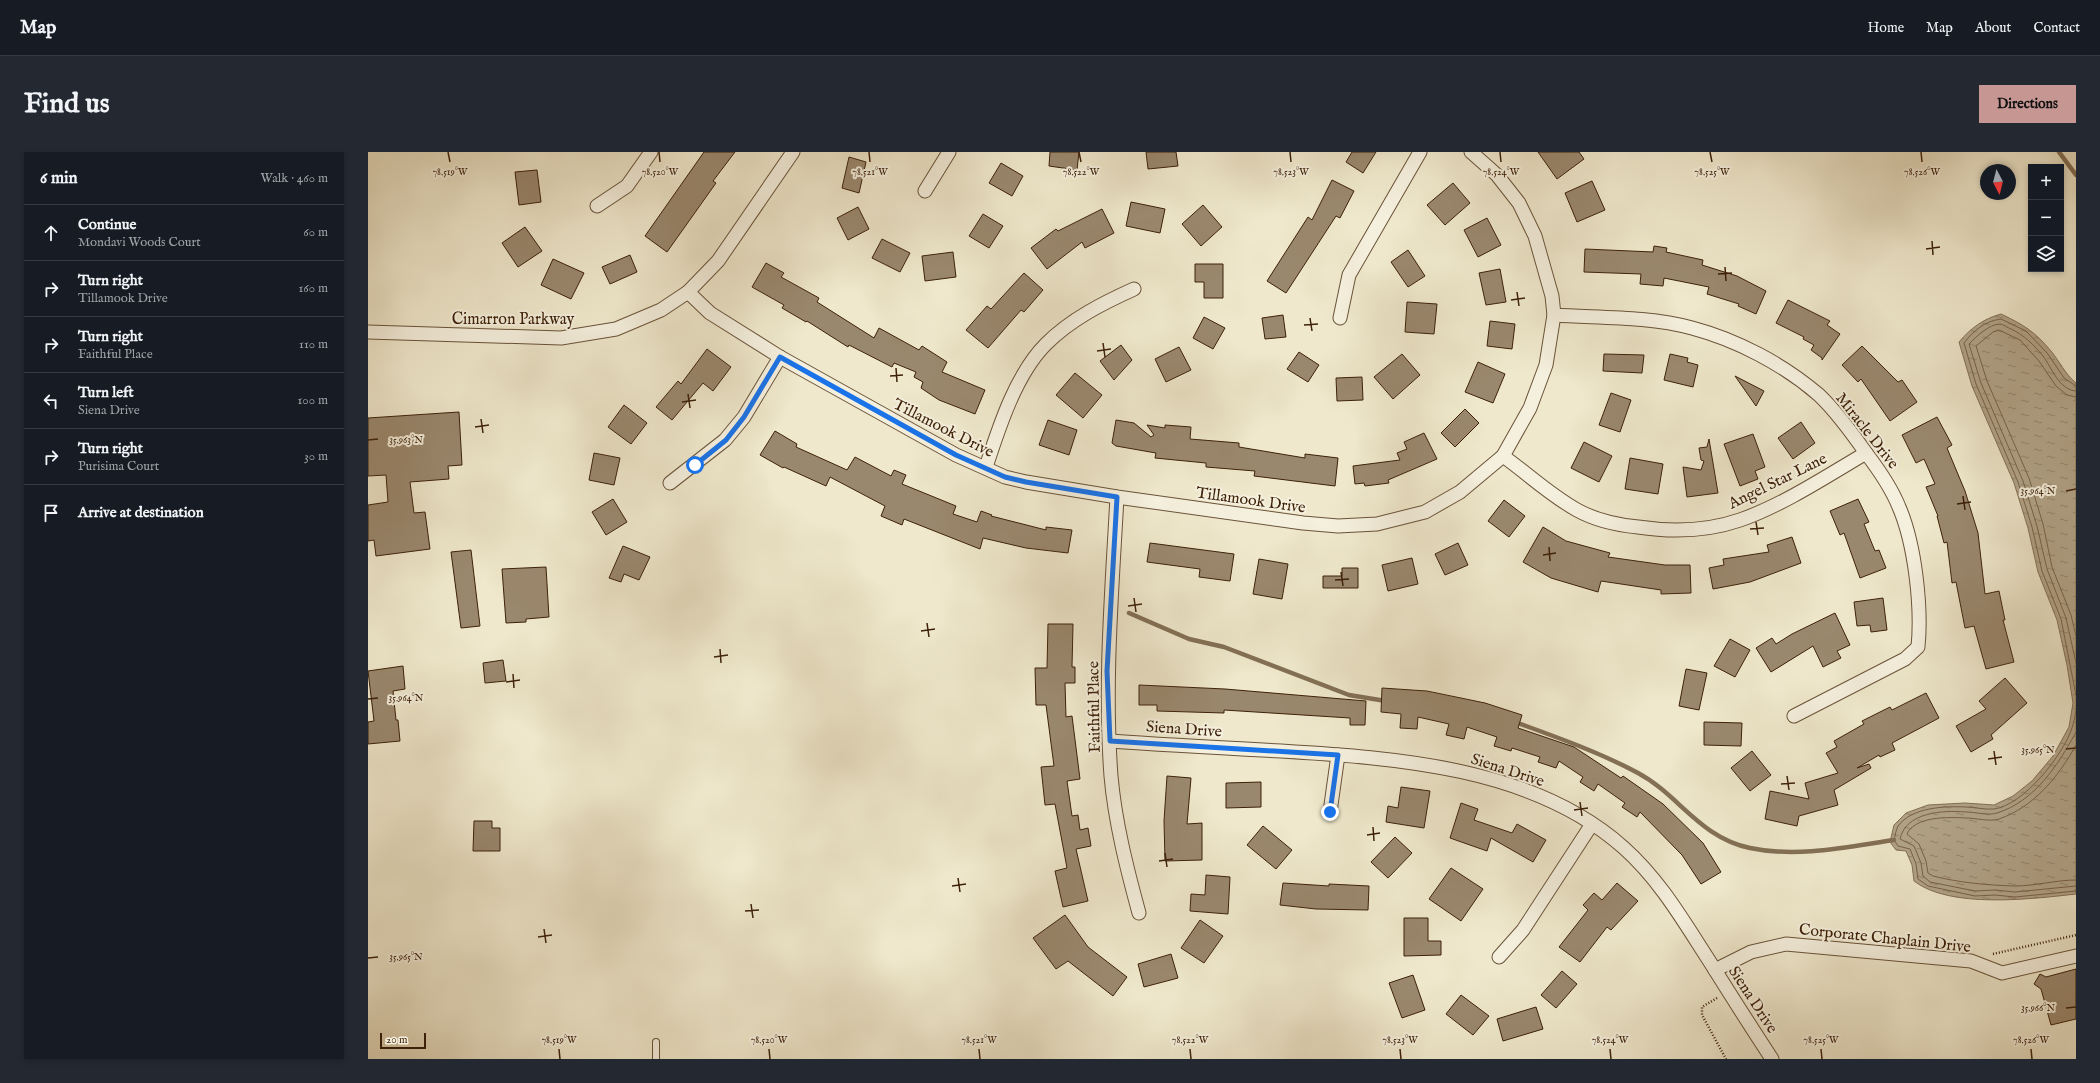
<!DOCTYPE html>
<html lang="en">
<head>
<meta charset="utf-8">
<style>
	body { margin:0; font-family:"IM FELL English",serif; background:#242831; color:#f1f3f6 }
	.controls { position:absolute; right:12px; top:12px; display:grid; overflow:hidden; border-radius:0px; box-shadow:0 2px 6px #0003 }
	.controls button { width:36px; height:36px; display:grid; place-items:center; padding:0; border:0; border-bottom:1px solid #363941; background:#171b24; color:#f1f3f6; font:20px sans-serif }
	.compass { position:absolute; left:1612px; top:12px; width:36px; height:36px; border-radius:50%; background:#171b24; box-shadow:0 2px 6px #0003; rotate:173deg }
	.scale { position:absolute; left:12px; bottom:10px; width:46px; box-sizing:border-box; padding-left:4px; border:2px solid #3d2108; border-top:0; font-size:11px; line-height:14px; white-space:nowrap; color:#3d2108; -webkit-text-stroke:3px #f5f0de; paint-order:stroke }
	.stop { position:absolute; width:12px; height:12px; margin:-9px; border:3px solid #1a73e8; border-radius:50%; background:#fff }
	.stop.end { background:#1a73e8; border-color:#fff; box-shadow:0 1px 4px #0008 }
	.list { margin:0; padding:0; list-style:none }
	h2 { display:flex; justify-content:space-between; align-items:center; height:52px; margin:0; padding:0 16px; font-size:17px }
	h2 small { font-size:13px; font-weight:400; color:#9ea1a6 }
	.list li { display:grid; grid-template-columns:26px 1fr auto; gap:12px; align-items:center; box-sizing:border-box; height:56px; padding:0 16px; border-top:1px solid #363941 }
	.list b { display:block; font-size:15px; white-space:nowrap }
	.list p { margin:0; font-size:13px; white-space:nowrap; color:#9ea1a6 }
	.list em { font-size:13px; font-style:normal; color:#9ea1a6 }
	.icon { flex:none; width:22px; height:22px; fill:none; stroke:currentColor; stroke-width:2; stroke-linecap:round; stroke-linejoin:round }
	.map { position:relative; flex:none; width:1708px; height:907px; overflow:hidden; border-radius:0px }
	header { display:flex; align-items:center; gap:24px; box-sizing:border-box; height:56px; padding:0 20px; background:#171b24; border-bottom:1px solid #363941 }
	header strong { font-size:19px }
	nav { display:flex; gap:22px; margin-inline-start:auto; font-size:14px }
	.intro { display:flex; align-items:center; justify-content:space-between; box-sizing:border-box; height:96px; padding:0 24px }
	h1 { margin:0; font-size:28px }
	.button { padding:10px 18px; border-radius:0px; background:#c59692; color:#111; font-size:14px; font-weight:700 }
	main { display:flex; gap:24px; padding:0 24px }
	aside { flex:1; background:#171b24; border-radius:0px; box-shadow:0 2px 6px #0003 }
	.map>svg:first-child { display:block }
	.water { fill:url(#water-ripples); stroke:#837055 }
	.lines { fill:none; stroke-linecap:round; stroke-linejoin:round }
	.shore { stroke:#786248; stroke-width:1 }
	.stream { stroke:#837055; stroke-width:4.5 }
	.building { fill:#9a886e; stroke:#3d2108 }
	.lane-casing { stroke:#6a5339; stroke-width:8 }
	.street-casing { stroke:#6a5339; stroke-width:15 }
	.path { stroke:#3d2108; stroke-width:2.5; stroke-dasharray:1 2; stroke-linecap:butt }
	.lane { stroke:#f5f0de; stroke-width:6 }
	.street { stroke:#f5f0de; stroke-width:13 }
	.route { stroke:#1a73e8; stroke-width:5 }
	.ticks { fill:none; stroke:#3d2108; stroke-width:1.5 }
	.labels { text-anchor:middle; stroke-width:4; stroke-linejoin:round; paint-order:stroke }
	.street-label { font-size:16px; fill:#3d2108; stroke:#f5f0de }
	.ticks-label { font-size:10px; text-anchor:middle; fill:#3d2108; stroke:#f5f0de; stroke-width:4; stroke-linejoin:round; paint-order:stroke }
</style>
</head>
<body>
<header>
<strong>Map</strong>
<nav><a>Home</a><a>Map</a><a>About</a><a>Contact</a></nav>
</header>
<div class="intro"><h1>Find us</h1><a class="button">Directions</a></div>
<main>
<aside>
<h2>6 min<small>Walk · 460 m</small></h2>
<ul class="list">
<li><svg class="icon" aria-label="ahead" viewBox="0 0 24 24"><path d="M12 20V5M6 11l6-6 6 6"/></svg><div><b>Continue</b><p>Mondavi Woods Court</p></div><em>60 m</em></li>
<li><svg class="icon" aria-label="right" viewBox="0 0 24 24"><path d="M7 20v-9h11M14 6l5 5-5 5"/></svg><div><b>Turn right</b><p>Tillamook Drive</p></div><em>160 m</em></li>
<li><svg class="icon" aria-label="right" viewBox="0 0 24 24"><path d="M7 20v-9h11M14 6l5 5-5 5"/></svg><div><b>Turn right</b><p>Faithful Place</p></div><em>110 m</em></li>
<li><svg class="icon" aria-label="left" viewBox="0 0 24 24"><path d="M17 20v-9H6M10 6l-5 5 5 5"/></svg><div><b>Turn left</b><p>Siena Drive</p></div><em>100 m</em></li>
<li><svg class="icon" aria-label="right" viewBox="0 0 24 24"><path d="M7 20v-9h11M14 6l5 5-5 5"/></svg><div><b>Turn right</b><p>Purisima Court</p></div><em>30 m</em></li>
<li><svg class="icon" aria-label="arrive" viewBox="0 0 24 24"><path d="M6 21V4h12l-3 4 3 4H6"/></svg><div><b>Arrive at destination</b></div></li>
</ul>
</aside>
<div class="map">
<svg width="1708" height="907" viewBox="0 0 1708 907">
	<defs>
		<pattern id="water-ripples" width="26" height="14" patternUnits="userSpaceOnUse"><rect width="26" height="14" fill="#b2a489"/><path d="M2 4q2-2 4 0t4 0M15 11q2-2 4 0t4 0" fill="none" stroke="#92856e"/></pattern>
	</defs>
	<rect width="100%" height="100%" fill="#efe8cc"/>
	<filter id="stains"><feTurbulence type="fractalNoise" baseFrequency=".005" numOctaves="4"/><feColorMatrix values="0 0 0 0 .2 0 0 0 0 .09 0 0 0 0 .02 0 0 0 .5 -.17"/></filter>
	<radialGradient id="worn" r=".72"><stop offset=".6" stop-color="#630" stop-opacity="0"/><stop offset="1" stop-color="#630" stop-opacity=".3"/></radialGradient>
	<path class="water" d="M1633,162C1656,173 1666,179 1683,199C1692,210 1697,222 1708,231V742C1664,747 1582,757 1546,729L1544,713L1538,699L1528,698L1522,690L1526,673L1538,661L1560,653L1597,651L1626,653L1645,644L1664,629L1685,604L1701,575L1705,551L1699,513L1689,468L1670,420L1660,376L1646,331L1604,234L1591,190C1603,176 1615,167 1633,162Z"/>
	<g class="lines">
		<g class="shore">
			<path d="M1708,234L1696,226L1680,202L1658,179L1633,167C1617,169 1605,179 1596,191L1608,232L1650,330L1664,375L1674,419L1693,467L1708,543"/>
			<path d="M1708,239C1691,238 1684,216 1675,204C1666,193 1656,183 1643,177C1640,176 1635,172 1632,172C1621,172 1608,185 1601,192L1613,231L1655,329L1669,374L1679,417L1698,466L1708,511"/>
			<path d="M1708,245L1699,243L1688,234L1671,209L1652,188L1631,178L1625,180L1608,194L1619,229L1661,326L1675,372L1684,415L1703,463L1708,484"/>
			<path d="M1708,558C1707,564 1706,570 1704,576C1695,603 1656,653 1626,657C1617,658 1607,655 1598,655C1577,654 1544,655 1530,674C1528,678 1527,684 1526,688L1530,694L1542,697L1548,712L1550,727L1560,734L1607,744L1627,743L1647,745L1708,739"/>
			<path d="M1708,580C1690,613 1667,649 1629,661C1620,664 1608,660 1598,660C1575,658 1538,660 1532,687L1546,694L1553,711L1555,724L1562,730L1607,739L1627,738L1647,740L1708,734"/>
			<path d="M1708,593C1691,624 1666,655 1631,667C1621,670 1608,666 1598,666C1581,665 1547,664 1539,682L1551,692L1558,709L1560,721L1565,724C1593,731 1618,733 1647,734C1667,734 1688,728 1708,728"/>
		</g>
		<g class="stream">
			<path d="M1691,0L1708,23"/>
			<path d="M761,461L821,487L856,495L981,543L1018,549"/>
			<path d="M1147,570C1188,585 1231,600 1270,621C1311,643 1331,685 1382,696C1429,706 1479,695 1526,688"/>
		</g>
	</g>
	<g class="building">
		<path d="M336,0H367L345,29L348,31L299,100L277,84Z"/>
		<path d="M682,0H711L709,18L681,14Z"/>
		<path d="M778,0H808L810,14L780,17Z"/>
		<path d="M984,0H1008L995,21L978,10Z"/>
		<path d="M1170,0H1211L1216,7L1189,27Z"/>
		<path d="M481,5L498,10L491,41L474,36Z"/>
		<path d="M633,11L655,24L644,44L621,31Z"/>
		<path d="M169,18L173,50L151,53L147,20Z"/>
		<path d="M964,28L986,39L972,66L968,64L918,141L899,129L940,65L944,68Z"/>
		<path d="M1224,29L1237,58L1209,70L1197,41Z"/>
		<path d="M1085,31L1102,51L1077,73L1059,53Z"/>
		<path d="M763,50L797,57L792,81L758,74Z"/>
		<path d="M835,53L854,75L833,94L814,72Z"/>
		<path d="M490,55L501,77L480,88L469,66Z"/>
		<path d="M734,57L746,81L717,96L714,90L679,117L663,96L688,77L690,79Z"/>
		<path d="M615,62L635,74L621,96L601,84Z"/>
		<path d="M1119,66L1133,93L1110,105L1096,78Z"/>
		<path d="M157,75L174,99L150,115L134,91Z"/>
		<path d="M514,87L542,101L532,120L504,106Z"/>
		<path d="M1286,94L1299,96L1298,100L1335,108L1334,113L1369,124L1398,139L1388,162L1370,154L1371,152L1339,142L1341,135L1296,126L1295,134L1272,132L1273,122L1216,120L1217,97L1285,100Z"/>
		<path d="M1040,98L1057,124L1040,135L1023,110Z"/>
		<path d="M585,100L588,125L557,129L554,104Z"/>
		<path d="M262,103L269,120L242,132L234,115Z"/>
		<path d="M185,107L216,121L203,147L173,133Z"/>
		<path d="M398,111L416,121L413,125L451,146L449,150L506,186L511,176L551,198L554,194L579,210L574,220L617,238L607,262L571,248L553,236L555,230L546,225L548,220L526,211L524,215L481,193L480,195L439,169L438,170L414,156L416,153L384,135Z"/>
		<path d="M827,112H855V146H836V130H827Z"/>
		<path d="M1132,117L1138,150L1118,153L1111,121Z"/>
		<path d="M656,121L675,138L656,160L653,158L620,196L598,178L619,154L623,157Z"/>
		<path d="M1420,148L1462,169L1459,173L1472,182L1454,208V206L1443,198L1446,193L1435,187L1436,185L1408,171Z"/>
		<path d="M1039,150L1069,152L1066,182L1037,180Z"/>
		<path d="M915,163L918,185L897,187L894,166Z"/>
		<path d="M836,165L857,176L845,197L825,186Z"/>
		<path d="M1122,169L1147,172L1144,197L1119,194Z"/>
		<path d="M753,193L764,208L746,228L732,209Z"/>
		<path d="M1494,194L1530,230L1534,228L1549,250L1522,269L1493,227L1490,230L1474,213Z"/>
		<path d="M811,195L823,218L798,230L787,207Z"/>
		<path d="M339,197L363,215L345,239L335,231L304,268L288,255L310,229L313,232Z"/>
		<path d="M931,200L951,213L940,230L919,217Z"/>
		<path d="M1034,202L1052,223L1025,247L1006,225Z"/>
		<path d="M1236,202L1276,203L1274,221L1235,219Z"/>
		<path d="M1302,202L1320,206L1319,210L1330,213L1325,235L1296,228Z"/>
		<path d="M1110,210L1137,222L1125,251L1097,240Z"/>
		<path d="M707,221L734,243L715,266L688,243Z"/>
		<path d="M1367,224L1396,239L1388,254Z"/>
		<path d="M994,225L995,248L969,249L968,226Z"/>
		<path d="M1243,241L1263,248L1252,280L1231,273Z"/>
		<path d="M256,253L279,271L263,292L240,275Z"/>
		<path d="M1097,257L1111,271L1087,295L1073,281Z"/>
		<path d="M91,260L94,313L80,314L81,327L42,330L46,361L57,360L62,397L8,404L6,388L0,389V353L20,350L18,323L0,324V266Z"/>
		<path d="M1569,265L1584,293L1579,296L1597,339L1610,381L1617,442L1631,439L1637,468H1635L1646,510L1618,517L1606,474L1597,476L1588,430L1584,431L1579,390L1576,391L1569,364H1570L1558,335L1567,332L1556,307L1548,311L1534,283Z"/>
		<path d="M680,268L709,278L701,303L671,293Z"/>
		<path d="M748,268L766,271L783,285L786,283L779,273L797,276V273L823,275L822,287L871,291V295L937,306V302L970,306L967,334L886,324L887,319L838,315V311L787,306L788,301L748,294L744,291Z"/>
		<path d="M1433,270L1447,291L1425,307L1410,286Z"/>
		<path d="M407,279L429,292L428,295L479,318L487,305L523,324L526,318L538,323L534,332L588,354L585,362L609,370L613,359L624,363L623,364L678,378V375L704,378L700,401L658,396L615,386L612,397L536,367L534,373L513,364L517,354L462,325L458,334L416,315L415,316L392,303Z"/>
		<path d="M1056,281L1069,307L1020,328L1021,331L997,334L996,331L987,332L985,314L1032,308L1029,301L1039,297L1036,290Z"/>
		<path d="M1385,282L1397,315L1387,319L1390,327L1372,334L1356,292Z"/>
		<path d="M1341,287L1350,341L1319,345L1315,315L1333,318L1336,309L1333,308L1331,296L1339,295Z"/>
		<path d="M1216,290L1244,304L1231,330L1203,316Z"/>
		<path d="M226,301L252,306L246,333L221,328Z"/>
		<path d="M1262,306L1295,312L1290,342L1257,337Z"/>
		<path d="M245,347L259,370L238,383L224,360Z"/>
		<path d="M1490,347L1501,370L1496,372L1507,399L1511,398L1518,416L1492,426L1476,381L1472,383L1462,359Z"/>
		<path d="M1136,348L1157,364L1141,385L1120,369Z"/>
		<path d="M1175,375L1198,389L1242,401L1240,405L1297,413H1322L1323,441L1293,442V438L1233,429L1230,440L1183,426L1155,410Z"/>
		<path d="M1424,385L1433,411L1382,430L1345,437L1341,416L1356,413L1355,407L1401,400L1399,393Z"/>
		<path d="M782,391L866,402L862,429L831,425L832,417L779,410Z"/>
		<path d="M1090,391L1100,413L1077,423L1067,402Z"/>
		<path d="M255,394L282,405L271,428L256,422L253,430L241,426Z"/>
		<path d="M103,398L112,474L93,476L83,400Z"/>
		<path d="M1044,406L1050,432L1020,439L1014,413Z"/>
		<path d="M891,407L920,412L914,447L885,442Z"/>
		<path d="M178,415L181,465L158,467V470L138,471L134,417Z"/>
		<path d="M974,416H990V436H955V424H974Z"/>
		<path d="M1515,446L1519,478L1503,480L1502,473L1489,474L1486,450Z"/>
		<path d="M1467,461L1482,493L1469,499L1473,506L1455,515L1445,494L1403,520L1388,496L1404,486L1408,492L1424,482Z"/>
		<path d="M680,472H705L704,515H707V531H697L698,565L704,564L712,627L699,629L704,664L710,663L712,678L720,676L723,694L708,697L720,749L695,755L687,719L699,716L687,652L677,653L673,615L686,614L678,553H668L667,516H679Z"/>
		<path d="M1362,487L1382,498L1367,525L1346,514Z"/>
		<path d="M135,508L138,529L117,531L115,511Z"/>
		<path d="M35,514L37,537L25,539L28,568H30L32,589L0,592V570L6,569L0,519Z"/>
		<path d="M1318,517L1339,521L1331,558L1311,554Z"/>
		<path d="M1637,526L1659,551L1623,583L1625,587L1603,600L1588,574L1618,557L1611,549Z"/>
		<path d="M771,533L857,537L998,549L997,573H982V566L856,558V561L789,559V553H771Z"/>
		<path d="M1014,536L1059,539L1117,551L1154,563L1150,576L1206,595L1253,626L1255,624L1295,652L1335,691L1353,720L1333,732L1314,703L1272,660L1269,665L1254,655L1257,651L1230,632L1226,639L1212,630L1215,625L1191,609L1188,616L1170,610L1172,605L1144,596L1143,599L1126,594L1129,585L1099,575L1096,587L1078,583L1081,572L1050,565L1049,577L1032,576L1033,562L1013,560Z"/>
		<path d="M1558,541L1571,566L1524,591L1527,598L1512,605L1511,603L1489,616L1501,612L1503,616L1466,638L1470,653L1431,664L1429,674L1397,667L1402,639L1441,647L1437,631L1470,621L1458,601L1469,595L1466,589L1496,572L1494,569L1522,555L1524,558Z"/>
		<path d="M1336,570L1374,571L1373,594L1336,593Z"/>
		<path d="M1384,599L1403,623L1382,639L1363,616Z"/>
		<path d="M799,624L823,626L819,672L834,671V708L797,709L796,669Z"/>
		<path d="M893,630V655L858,656V631Z"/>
		<path d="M1033,635L1062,639L1056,676L1018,670L1020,654L1030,656Z"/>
		<path d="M1093,651L1110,657L1106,668L1144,681L1149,672L1178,688L1165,710L1123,686L1119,699L1082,686Z"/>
		<path d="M106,669H124V676H132V699H105Z"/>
		<path d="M895,674L924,698L908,717L879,693Z"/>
		<path d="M1027,685L1044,701L1020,726L1003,710Z"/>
		<path d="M1083,716L1115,737L1093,769L1061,747Z"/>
		<path d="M838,723L862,725L860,762L822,759L823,742L837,743Z"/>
		<path d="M915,731L961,734V732L1001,734L1000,758L948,757L912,753Z"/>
		<path d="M1249,731L1270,749L1243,778L1239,775L1212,810L1191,795L1220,758L1215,753L1226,741L1234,748Z"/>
		<path d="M697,763L720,795L759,825L745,844L700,809L688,817L665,786Z"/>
		<path d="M1036,766H1060V789H1073V803L1036,804Z"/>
		<path d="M832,768L855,784L836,811L813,796Z"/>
		<path d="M803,802L810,826L776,835L770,812Z"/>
		<path d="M1708,817V867L1683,873L1673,837L1666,832L1672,822L1678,825Z"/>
		<path d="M1194,819L1209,832L1188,856L1173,843Z"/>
		<path d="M1045,823L1057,858L1034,866L1021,831Z"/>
		<path d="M1093,843L1121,864L1105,883L1078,862Z"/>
		<path d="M1168,855L1175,877L1135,889L1129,867Z"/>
	</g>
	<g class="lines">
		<defs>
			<path id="lane" d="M288,890V907"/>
			<g id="street">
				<path d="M557,39L581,0"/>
				<path d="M229,54L259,34L283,0"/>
				<path d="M320,140L342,161L412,205L588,303L637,325L658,330L749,345L935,371L970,374L1009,372L1057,360L1092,340L1135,304L1162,256L1178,213L1186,163L1184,144L1167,84L1151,51L1129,23L1103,0"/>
				<path d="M1186,163C1231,166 1280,164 1324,176C1369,188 1415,212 1451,243C1469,260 1484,281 1498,301C1511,318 1523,335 1531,355C1547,392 1554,455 1550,495L1537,507L1426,564"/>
				<path d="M972,166L981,123L1052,0"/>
				<path d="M0,180L193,186L248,177L293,158L320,140L350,109L425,0"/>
				<path d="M1135,304C1160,322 1182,343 1209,358C1227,368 1249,373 1270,375C1303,380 1340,379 1372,368C1415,353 1459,324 1498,301"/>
				<path d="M618,315C631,275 648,222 678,192C703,167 735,151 766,137"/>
				<path d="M302,331L357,288L376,265L412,205"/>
				<path d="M749,345C744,438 736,531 743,624C747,670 759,717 771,761"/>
				<path d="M742,589C799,593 856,596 913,599C1028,606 1166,615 1256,696C1292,728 1316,770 1342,810C1362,842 1383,875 1404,907"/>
				<path d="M962,660L970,603"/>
				<path d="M1131,805L1155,778L1224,672"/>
				<path d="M1347,818L1383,800L1418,792L1603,809L1634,821L1708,804"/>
			</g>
		</defs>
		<use href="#lane" class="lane-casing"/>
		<use href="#street" class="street-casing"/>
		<g class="path">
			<path d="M1625,802L1708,783"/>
			<path d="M1371,822L1376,828L1371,831"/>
			<path d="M1349,846L1334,855V863L1358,907"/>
		</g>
		<use href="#lane" class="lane"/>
		<use href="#street" class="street"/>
	</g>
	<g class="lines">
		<path class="route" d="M327,313L358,288L376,265L412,205L588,303L637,325L658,330L749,345L739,519L742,589L970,603L962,660"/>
	</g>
	<path class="ticks" d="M80,0L82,10M291,0L292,10M501,0L502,10M711,0L713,10M922,0L923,10M1132,0L1133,10M1342,0L1344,10M1553,0L1554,10M1564,89L1565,103M1558,97L1572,95M1357,115L1358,129M1350,122L1364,121M1149,140L1151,154M1143,148L1157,146M942,166L944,179M936,173L950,172M735,191L737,205M729,199L743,197M528,216L529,230M522,224L535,223M320,242L322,256M314,250L328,248M113,267L115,281M107,275L121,273M0,288L10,287M1698,339L1708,337M1595,344L1597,358M1589,352L1603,350M1388,370L1390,383M1382,377L1396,376M1181,395L1182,409M1175,403L1188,401M973,420L975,434M967,428L981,427M766,446L768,460M760,454L774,452M559,471L561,485M553,479L567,477M352,497L353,511M346,505L360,503M145,522L146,536M138,530L152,528M0,547L10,546M1698,597L1708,596M1626,599L1628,613M1620,607L1634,605M1419,624L1421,638M1413,632L1427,631M1212,650L1214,664M1206,658L1220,656M1005,675L1006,689M999,683L1012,681M797,701L799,715M791,709L805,707M590,726L592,740M584,734L598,732M383,752L385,766M377,759L391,758M176,777L178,791M170,785L184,783M0,806L10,805M1698,856L1708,855M191,897L192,907M401,897L402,907M611,897L612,907M822,897L823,907M1032,897L1033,907M1242,897L1243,907M1453,897L1454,907M1663,897L1664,907"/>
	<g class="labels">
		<g class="street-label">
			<text x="145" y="172">Cimarron Parkway</text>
			<text transform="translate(576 275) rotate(27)" y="6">Tillamook Drive</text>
			<text transform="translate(1500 278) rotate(52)" y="6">Miracle Drive</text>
			<text transform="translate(1409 328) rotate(-26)" y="6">Angel Star Lane</text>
			<text transform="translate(883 347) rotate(8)" y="6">Tillamook Drive</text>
			<text transform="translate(725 555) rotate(-91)" y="6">Faithful Place</text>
			<text transform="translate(816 576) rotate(4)" y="6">Siena Drive</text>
			<text transform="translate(1140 617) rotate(18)" y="6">Siena Drive</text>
			<text transform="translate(1517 785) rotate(6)" y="6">Corporate Chaplain Drive</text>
			<text transform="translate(1386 847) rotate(57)" y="6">Siena Drive</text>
		</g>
	</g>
	<g class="ticks-label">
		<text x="82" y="23">78.519°W</text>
		<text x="292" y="23">78.520°W</text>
		<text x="502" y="23">78.521°W</text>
		<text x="713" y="23">78.522°W</text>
		<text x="923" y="23">78.523°W</text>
		<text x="1133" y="23">78.524°W</text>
		<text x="1344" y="23">78.525°W</text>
		<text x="1554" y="23">78.526°W</text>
		<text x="38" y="291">35.963°N</text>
		<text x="1670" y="342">35.964°N</text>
		<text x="38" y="549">35.964°N</text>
		<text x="1670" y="601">35.965°N</text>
		<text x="38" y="808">35.965°N</text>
		<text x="1670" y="859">35.966°N</text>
		<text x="191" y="891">78.519°W</text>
		<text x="401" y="891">78.520°W</text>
		<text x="611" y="891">78.521°W</text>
		<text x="822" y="891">78.522°W</text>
		<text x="1032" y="891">78.523°W</text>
		<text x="1242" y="891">78.524°W</text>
		<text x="1453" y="891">78.525°W</text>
		<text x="1663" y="891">78.526°W</text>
	</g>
	<rect width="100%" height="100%" filter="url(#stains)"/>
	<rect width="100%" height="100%" fill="url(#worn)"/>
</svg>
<div class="controls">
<button>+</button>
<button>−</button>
<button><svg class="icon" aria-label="layers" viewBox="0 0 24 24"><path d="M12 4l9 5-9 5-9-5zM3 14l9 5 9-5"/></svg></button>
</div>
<svg class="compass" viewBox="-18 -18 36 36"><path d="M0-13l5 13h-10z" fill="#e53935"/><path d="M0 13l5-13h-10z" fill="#9ea1a6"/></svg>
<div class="scale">20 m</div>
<div class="stop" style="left:327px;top:313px"></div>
<div class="stop end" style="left:962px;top:660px"></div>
</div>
</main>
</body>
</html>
